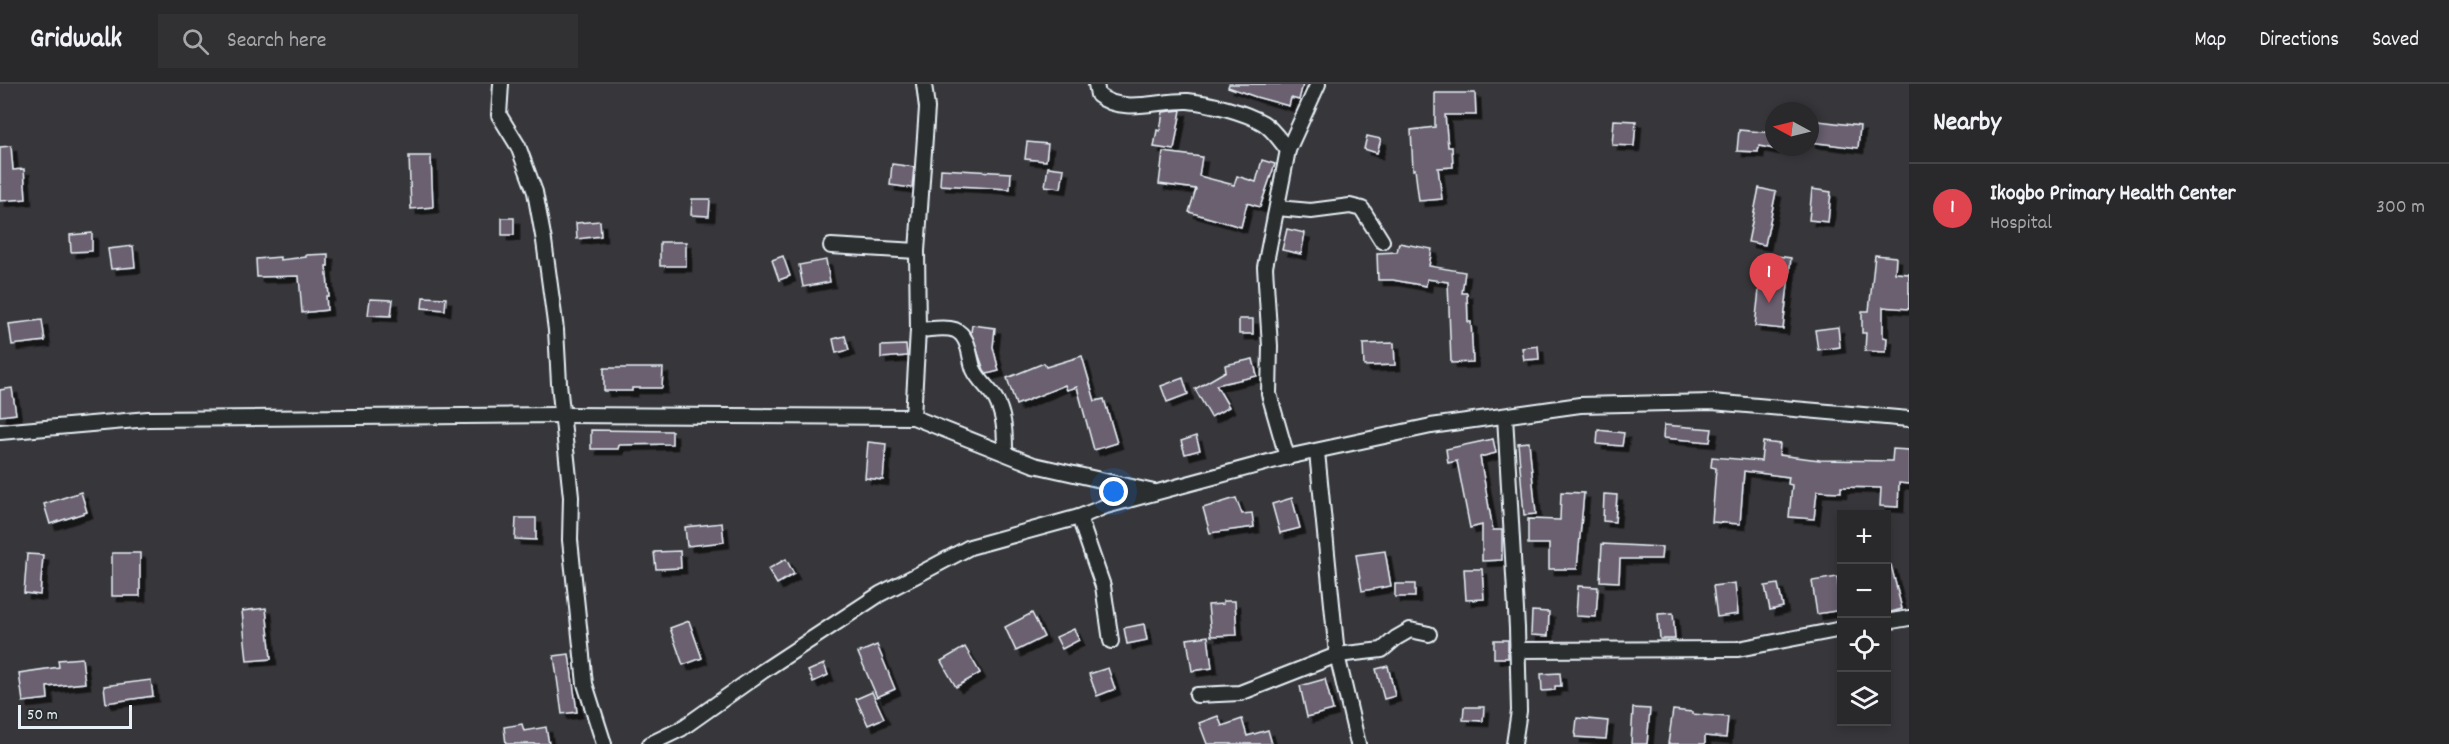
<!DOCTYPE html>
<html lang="en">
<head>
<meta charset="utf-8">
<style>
	body { margin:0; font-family:Dekko,sans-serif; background:#313134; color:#f1f3f6 }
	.controls { position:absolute; right:18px; bottom:18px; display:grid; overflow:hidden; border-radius:0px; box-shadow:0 3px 9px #0003 }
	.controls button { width:54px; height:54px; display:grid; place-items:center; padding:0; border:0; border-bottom:2px solid #454548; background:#29292c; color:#f1f3f6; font:30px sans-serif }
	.compass { position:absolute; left:1765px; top:18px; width:54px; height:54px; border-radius:50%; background:#29292c; box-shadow:0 3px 9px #0003; rotate:277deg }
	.scale { position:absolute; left:18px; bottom:15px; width:114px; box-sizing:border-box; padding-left:6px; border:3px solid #e8f1f8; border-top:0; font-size:16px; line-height:21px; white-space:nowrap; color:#e8f1f8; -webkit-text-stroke:4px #2a2d2e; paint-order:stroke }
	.you { position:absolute; left:1114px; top:408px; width:21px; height:21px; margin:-15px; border:4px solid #fff; border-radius:50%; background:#1a73e8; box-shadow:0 0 0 9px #1a73e833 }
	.badge { display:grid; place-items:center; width:39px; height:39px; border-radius:50%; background:#ff9aa2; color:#fff; font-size:20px; font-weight:700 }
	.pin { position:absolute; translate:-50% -50px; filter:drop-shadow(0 2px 3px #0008) }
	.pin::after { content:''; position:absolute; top:32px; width:21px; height:18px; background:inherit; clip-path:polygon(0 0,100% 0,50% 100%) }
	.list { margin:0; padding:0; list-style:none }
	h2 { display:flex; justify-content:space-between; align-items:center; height:78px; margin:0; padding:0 24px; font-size:26px }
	h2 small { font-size:20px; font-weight:400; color:#a5a6a9 }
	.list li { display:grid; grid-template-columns:39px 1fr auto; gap:18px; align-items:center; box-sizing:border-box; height:90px; padding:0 24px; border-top:2px solid #454548 }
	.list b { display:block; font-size:22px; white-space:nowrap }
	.list p { margin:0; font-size:20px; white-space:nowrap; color:#a5a6a9 }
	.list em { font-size:20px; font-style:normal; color:#a5a6a9 }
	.icon { flex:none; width:33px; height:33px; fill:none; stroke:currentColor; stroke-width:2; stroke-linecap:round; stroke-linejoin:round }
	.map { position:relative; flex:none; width:1909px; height:660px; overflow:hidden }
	header { display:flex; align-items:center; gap:36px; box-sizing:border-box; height:84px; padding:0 30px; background:#29292c; border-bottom:2px solid #454548 }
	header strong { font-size:28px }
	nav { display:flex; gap:33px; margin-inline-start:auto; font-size:21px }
	.search { width:420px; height:54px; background:#313134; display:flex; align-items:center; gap:15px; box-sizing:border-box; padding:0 21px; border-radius:0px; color:#a5a6a9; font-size:22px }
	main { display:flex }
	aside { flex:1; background:#29292c }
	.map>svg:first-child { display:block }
	.building { fill:#6b606f; stroke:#e8f1f8; stroke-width:1.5; filter:url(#shadow) }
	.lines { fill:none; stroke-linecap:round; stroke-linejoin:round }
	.street-casing { stroke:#e8f1f8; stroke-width:18 }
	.street { stroke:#2a2d2e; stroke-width:14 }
</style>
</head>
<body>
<header>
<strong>Gridwalk</strong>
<div class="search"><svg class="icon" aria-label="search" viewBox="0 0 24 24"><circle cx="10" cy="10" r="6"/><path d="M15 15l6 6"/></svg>Search here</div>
<nav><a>Map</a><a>Directions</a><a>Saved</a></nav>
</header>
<main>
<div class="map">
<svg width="1909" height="660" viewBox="0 0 1909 660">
	<defs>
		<filter id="shadow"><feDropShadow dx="5.5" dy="5.5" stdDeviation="0" flood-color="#0009"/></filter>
	</defs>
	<rect width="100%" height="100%" fill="#37373b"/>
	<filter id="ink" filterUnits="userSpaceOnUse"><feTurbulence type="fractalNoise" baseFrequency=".0167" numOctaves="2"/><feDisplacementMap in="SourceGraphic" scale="12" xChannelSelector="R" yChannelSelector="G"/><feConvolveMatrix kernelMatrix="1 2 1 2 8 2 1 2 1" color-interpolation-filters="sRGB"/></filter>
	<g filter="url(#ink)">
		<g class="building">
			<path d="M1229,0H1303L1299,16L1291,14L1289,22L1256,13L1228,3Z"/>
			<path d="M1435,9H1475L1476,31H1445L1448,63H1452L1453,83L1438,84L1442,115L1419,117L1415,85L1413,86L1411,46L1435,43Z"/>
			<path d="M1181,26L1174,66L1154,63L1157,46L1160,47L1163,28Z"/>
			<path d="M1614,36L1636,37L1634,62L1612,61Z"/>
			<path d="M1810,36L1860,42L1858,64L1810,58Z"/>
			<path d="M1739,46L1774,49V65L1759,62L1758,68L1737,67Z"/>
			<path d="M1367,52L1381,55L1377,69L1364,65Z"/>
			<path d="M1027,58L1048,60L1046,77L1025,75Z"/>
			<path d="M11,62L13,86L24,85L26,115L0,117V63Z"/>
			<path d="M1163,68L1202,73L1199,92L1234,101L1237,92L1256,98L1262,76L1275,80L1260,123L1247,119L1241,143L1189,128L1196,105L1159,100Z"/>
			<path d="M409,72H431L433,123L411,125Z"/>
			<path d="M892,80L914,83L912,104L890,101Z"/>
			<path d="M1048,83L1064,85L1061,104L1045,102Z"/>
			<path d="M941,85L1011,89L1010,105L940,101Z"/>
			<path d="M1759,104L1776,108L1765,161L1748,158Z"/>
			<path d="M1812,105L1831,108L1828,138L1809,136Z"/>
			<path d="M692,115H710L709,132L691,131Z"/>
			<rect x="502" y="134" width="12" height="17"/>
			<path d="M600,137L601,152L577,155L576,139Z"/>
			<path d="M1287,145L1305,149L1301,170L1282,166Z"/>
			<path d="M92,149V167L71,168L70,151Z"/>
			<rect x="660" y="158" width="26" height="24"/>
			<path d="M1399,159L1432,165L1429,182L1465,188L1462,209H1467L1468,238H1471L1473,278L1451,279L1448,198L1427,195L1426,202L1393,196H1378L1377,169L1397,168Z"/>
			<path d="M133,162L135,183L111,185L108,165Z"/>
			<path d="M328,170V182H326L329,212H326L327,226L302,229L299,192L257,193L256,175L280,173V176L306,173V171Z"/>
			<path d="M1763,170L1791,174L1783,245L1755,242Z"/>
			<path d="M1875,171L1896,173L1895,189L1909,190V225L1883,223V253L1887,254L1886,268L1865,267L1866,249H1862V227H1869Z"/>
			<path d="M783,172L790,192L779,196L772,176Z"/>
			<path d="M826,176L830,198L803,203L799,181Z"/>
			<path d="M423,213L446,214L445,226L422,224Z"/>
			<path d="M370,215L393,216L391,232L368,231Z"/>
			<rect x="1239" y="235" width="14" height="15"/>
			<path d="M42,236L45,257L12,261L9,240Z"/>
			<path d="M972,241L995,244L993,263L999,287L987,290L984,286L971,249Z"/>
			<path d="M1838,243L1840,263L1818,266L1815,246Z"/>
			<path d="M845,252L849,266L836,269L833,255Z"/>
			<path d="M1394,259L1395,281L1364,282L1363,260Z"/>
			<path d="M906,261L907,272L881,274V262Z"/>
			<path d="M1538,262L1539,275L1524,276L1522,264Z"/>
			<path d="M1082,272L1095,317L1104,315L1117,359L1094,366L1077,303L1067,306L1065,301L1016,321L1007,294L1044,279L1046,283Z"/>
			<path d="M1253,275L1257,292L1216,301L1229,323L1211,333L1195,305L1226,287L1225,281Z"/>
			<path d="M604,284H663L662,304H632V307H604Z"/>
			<path d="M1183,294L1188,310L1167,318L1161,302Z"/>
			<path d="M12,304L16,330L0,332V306Z"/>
			<path d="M1664,341L1712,345L1710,358L1663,354Z"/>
			<path d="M591,346L672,347V360L619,361L618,365H591Z"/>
			<path d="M1598,346L1624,349L1622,362L1597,360Z"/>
			<path d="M1196,352L1200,366L1185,370L1181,357Z"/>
			<path d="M1493,355L1496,369L1480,373L1493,446H1502V476L1482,477V441L1470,444L1457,377L1448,379L1446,365Z"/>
			<path d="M868,358L886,360L883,396L865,394Z"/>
			<path d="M1529,358L1536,430L1524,431L1518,359Z"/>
			<path d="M1763,358L1780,360L1779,371L1820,376L1892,377L1893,365L1909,366V400L1899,399L1898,423L1880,422L1881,404L1841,403V408L1817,407L1814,435L1789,433L1792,401L1788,400L1789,393L1744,387L1740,440L1712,438L1716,384L1711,383L1712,373L1761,377Z"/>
			<path d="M81,408L87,428L50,440L44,420Z"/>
			<path d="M1561,408L1584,409L1577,485H1549V460H1528V435L1560,436Z"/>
			<path d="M1604,410L1617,411L1615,438L1603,437Z"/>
			<path d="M1236,414L1242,430L1252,429L1254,443L1210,449L1203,424Z"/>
			<path d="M1292,414L1300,444L1280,449L1272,420Z"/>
			<path d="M516,434H536V456L515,455Z"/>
			<path d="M722,439L724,458L687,462L685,443Z"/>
			<path d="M1602,460L1662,463L1661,475H1620L1619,498L1600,497Z"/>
			<path d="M680,467L681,484L656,485L654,468Z"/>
			<path d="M1385,467L1391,502L1362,507L1356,471Z"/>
			<rect x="112" y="469" width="28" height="43"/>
			<path d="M27,470L43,471L40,511L24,509Z"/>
			<path d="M786,475L794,490L777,500L768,485Z"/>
			<path d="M1887,481H1891L1902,525L1887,529Z"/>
			<path d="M1464,485H1482L1484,515L1466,516Z"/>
			<path d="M1837,493L1842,526L1817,530L1812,497Z"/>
			<path d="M1735,499L1738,530L1717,533L1713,502Z"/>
			<rect x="1395" y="500" width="20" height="13"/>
			<path d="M1778,500L1783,523L1770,526L1765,502Z"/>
			<path d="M1578,502L1598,503L1596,533L1576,532Z"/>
			<path d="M1223,517H1235L1237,551L1211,552L1208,521L1223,520Z"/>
			<path d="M266,524L271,575L247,577L242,527Z"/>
			<path d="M1532,527L1549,528L1548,552L1531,551Z"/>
			<path d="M1032,529L1044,553L1016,567L1005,543Z"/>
			<path d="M1673,529L1675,555H1660L1658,530Z"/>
			<path d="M689,537L702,574L683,581L670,544Z"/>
			<path d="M1144,540L1147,556L1127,560L1124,544Z"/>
			<path d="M1074,545L1079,556L1062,565L1056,553Z"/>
			<path d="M1208,552L1212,584L1192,587L1187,555Z"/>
			<rect x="1494" y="556" width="14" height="18"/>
			<path d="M877,561L895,605L877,613L858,569Z"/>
			<path d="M965,563L980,589L956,603L941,577Z"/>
			<path d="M569,570L577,628L562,630L554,572Z"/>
			<path d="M82,574L85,599L47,603L48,615L23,618L19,589L59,583L58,576Z"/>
			<path d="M824,580L828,591L813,598L808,587Z"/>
			<path d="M1388,582L1395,612L1384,615L1376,585Z"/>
			<path d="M1108,584L1115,605L1097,612L1089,590Z"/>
			<path d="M1560,589L1561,602H1555V606L1542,607L1541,590Z"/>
			<path d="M1325,595L1333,626L1307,633L1300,602Z"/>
			<path d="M151,596L153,612L106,619L104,602Z"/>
			<path d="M872,608L884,634L868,641L856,615Z"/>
			<path d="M1464,623H1484L1483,637L1463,636Z"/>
			<path d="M1633,624L1650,625L1647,660H1631Z"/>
			<path d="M1673,626L1692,628V630L1728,633L1726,654L1705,652V660H1668Z"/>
			<path d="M1218,632L1222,642L1242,635L1247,652L1268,646L1272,660H1207L1199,639Z"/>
			<path d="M1577,634L1608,637L1606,655L1575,653Z"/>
			<path d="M522,640L524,647L546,643L549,660H506L504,643Z"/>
		</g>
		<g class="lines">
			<defs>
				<g id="street">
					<path d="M501,0L499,31L518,62L535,108L544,157L556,246L559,299L571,413L570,456L585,600L604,660"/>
					<path d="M1096,0L1098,11C1122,31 1159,16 1188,17C1209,19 1245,28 1263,39C1273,45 1281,58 1288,66"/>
					<path d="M1277,124L1311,127L1350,122L1362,125L1382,157"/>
					<path d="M831,162L917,167"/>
					<path d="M918,246C929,246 944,242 955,246C970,252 969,274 974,286C980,299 994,308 998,320C1005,336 1005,352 1005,369"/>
					<path d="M1505,332L1517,544L1519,627L1514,660"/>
					<path d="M913,333L1034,381L1154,408"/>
					<path d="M0,348L148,335L563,331L913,333L918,246L917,167L927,24L924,0"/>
					<path d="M1317,368L1337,571L1358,660"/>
					<path d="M1287,373L1269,310L1270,262L1265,183L1288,66L1318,0"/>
					<path d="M1079,433L1103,502L1111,557"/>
					<path d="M1886,538L1909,534"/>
					<path d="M1517,566L1738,565L1842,545"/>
					<path d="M1197,611L1240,609L1337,571L1382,566L1396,554L1410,546L1429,550"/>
					<path d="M650,660L681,645L763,587L880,510L923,488L970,463L1079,433L1106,422L1287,373L1431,342L1580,321L1712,318L1909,335"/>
				</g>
			</defs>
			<use href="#street" class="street-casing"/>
			<use href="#street" class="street"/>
		</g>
	</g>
</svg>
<div class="controls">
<button>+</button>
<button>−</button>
<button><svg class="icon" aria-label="locate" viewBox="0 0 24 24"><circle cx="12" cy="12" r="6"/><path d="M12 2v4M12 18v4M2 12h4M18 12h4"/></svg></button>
<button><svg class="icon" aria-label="layers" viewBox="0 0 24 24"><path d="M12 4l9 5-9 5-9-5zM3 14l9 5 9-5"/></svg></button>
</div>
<svg class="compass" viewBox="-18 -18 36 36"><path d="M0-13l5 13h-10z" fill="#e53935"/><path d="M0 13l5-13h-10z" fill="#a5a6a9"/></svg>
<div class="scale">50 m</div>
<div class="you"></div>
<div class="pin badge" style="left:1769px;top:219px;background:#e0444e">1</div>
</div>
<aside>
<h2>Nearby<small></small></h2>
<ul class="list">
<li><span class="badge" style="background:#e0444e">1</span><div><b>Ikogbo Primary Health Center</b><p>Hospital</p></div><em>300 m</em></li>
</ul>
</aside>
</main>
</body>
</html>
